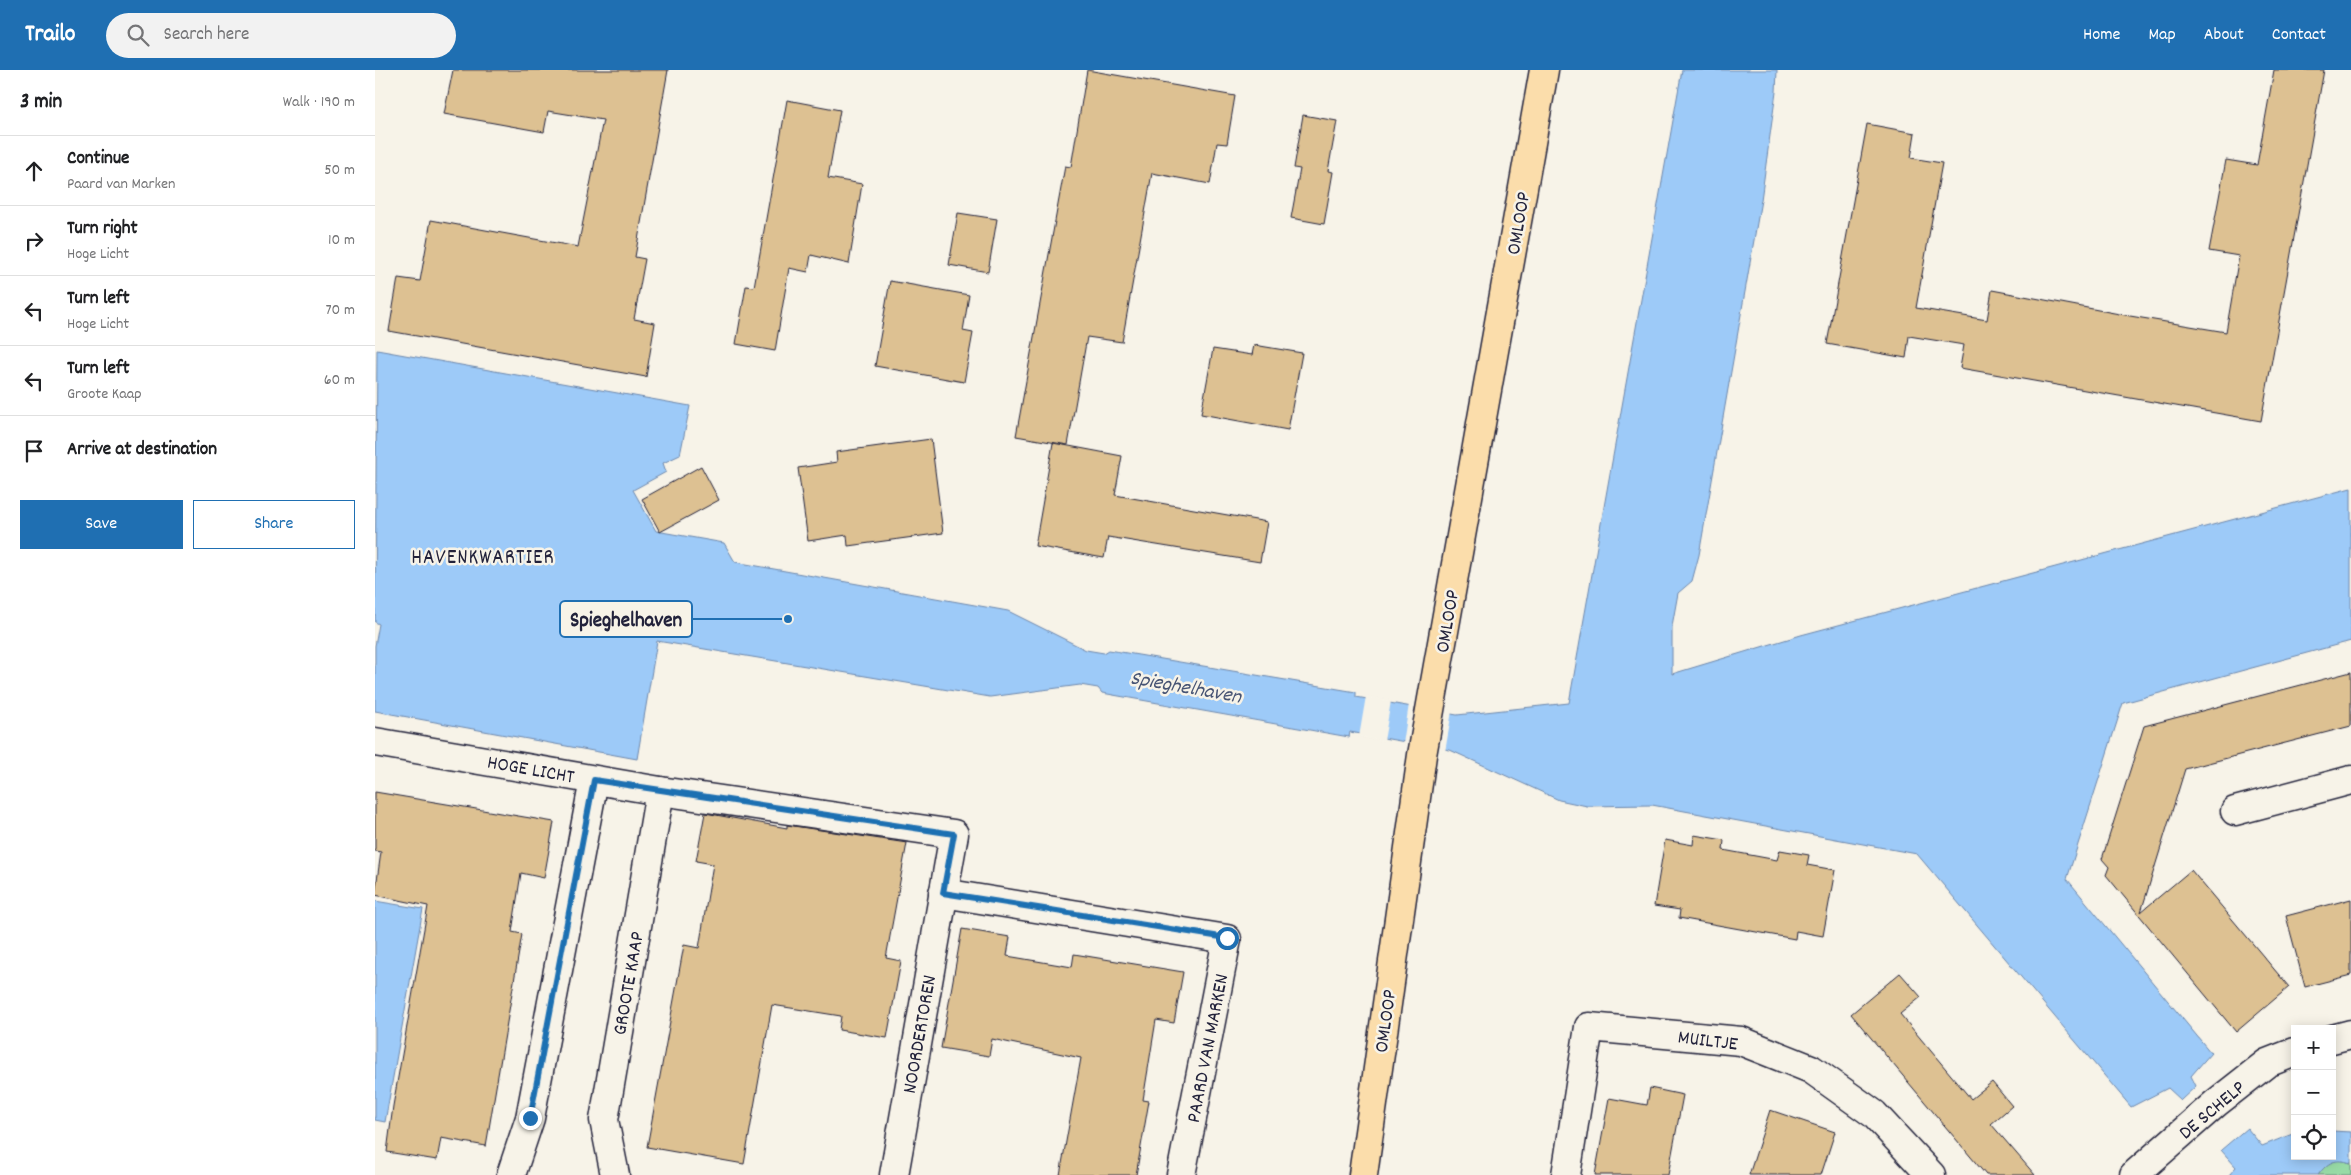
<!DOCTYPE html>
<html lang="en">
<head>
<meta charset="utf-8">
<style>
	body { margin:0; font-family:Dekko,sans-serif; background:#f2f2f2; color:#202124 }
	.controls { position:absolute; right:15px; bottom:15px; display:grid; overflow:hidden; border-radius:0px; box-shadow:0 2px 12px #0003 }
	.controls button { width:45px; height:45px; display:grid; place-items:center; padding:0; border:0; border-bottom:1px solid #e0e0e0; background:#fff; color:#202124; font:25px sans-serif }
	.stop { position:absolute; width:15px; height:15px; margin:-11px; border:4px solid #1f6fb2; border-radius:50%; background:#fff }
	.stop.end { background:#1f6fb2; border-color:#fff; box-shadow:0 1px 5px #0008 }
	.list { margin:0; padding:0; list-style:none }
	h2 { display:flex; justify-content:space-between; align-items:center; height:65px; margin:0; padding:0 20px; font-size:21px }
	h2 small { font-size:16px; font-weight:400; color:#757577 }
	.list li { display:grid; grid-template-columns:32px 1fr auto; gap:15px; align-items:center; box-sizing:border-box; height:70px; padding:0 20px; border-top:1px solid #e0e0e0 }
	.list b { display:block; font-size:19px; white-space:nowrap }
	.list p { margin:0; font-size:16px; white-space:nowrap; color:#757577 }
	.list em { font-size:16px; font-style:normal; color:#757577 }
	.actions { display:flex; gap:10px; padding:15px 20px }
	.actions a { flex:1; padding:11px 0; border:1px solid #1f6fb2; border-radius:0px; text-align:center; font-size:18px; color:#1f6fb2 }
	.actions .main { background:#1f6fb2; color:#fff }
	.icon { flex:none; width:28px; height:28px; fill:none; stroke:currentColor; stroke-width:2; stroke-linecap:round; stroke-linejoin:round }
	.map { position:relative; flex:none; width:1976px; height:1105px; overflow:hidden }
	header { display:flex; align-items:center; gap:30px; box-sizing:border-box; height:70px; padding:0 25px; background:#1f6fb2; color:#fff }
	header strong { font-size:24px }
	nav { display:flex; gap:28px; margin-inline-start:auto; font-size:18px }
	.search { width:350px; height:45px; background:#f2f2f2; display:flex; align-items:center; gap:12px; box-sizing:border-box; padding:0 18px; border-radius:28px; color:#757577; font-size:19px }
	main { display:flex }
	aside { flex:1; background:#fff }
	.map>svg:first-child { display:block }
	.green { fill:#98dba6; stroke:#5d7e70 }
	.water { fill:#9dcaf8; stroke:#6c87ac }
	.pier { fill:#f7f3e8 }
	.building { fill:#ddc192; stroke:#22223b }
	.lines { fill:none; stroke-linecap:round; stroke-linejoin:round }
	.minor-casing { stroke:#22223b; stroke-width:31 }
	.major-casing { stroke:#22223b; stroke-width:31 }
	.minor { stroke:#f7f3e8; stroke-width:28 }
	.major { stroke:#fbddab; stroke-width:28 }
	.route { stroke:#1f6fb2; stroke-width:6 }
	.labels { text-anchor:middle; stroke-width:5; stroke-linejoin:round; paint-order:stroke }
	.street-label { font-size:20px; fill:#22223b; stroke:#f7f3e8 }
	.neighbourhood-label { font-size:21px; letter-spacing:1px; fill:#22223b; stroke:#f7f3e8 }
	.water-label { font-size:21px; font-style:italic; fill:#475474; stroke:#f7f3e8 }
	.leader { fill:none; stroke:#1f6fb2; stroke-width:2 }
	.callout-dot { fill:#1f6fb2; stroke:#f7f3e8; stroke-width:2 }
	.callout { fill:#f7f3e8; stroke:#1f6fb2; stroke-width:2 }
	.callout-label { font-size:21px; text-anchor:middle; font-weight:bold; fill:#22223b }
</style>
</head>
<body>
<header>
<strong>Trailo</strong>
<div class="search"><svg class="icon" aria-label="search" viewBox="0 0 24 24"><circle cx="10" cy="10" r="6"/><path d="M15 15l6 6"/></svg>Search here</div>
<nav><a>Home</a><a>Map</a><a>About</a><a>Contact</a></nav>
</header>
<main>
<aside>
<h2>3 min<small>Walk · 190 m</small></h2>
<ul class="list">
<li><svg class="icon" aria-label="ahead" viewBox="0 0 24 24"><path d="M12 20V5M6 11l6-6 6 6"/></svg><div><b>Continue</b><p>Paard van Marken</p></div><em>50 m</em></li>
<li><svg class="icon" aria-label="right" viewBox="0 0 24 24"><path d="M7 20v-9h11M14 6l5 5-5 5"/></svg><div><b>Turn right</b><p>Hoge Licht</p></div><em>10 m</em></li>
<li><svg class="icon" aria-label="left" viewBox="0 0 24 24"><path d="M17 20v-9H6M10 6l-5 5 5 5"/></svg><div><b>Turn left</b><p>Hoge Licht</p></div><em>70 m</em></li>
<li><svg class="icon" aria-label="left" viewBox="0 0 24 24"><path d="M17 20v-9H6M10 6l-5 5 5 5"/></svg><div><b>Turn left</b><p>Groote Kaap</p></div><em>60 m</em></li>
<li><svg class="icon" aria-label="arrive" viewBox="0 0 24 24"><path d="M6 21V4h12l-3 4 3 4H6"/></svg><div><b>Arrive at destination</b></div></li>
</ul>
<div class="actions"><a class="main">Save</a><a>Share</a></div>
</aside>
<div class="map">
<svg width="1976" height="1105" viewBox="0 0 1976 1105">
	<rect width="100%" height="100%" fill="#f7f3e8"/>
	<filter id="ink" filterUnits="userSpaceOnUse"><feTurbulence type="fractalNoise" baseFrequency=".02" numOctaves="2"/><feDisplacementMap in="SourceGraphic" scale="10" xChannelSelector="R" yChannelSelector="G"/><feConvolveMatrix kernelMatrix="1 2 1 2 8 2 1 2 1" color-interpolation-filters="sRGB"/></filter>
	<g filter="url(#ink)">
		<path class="green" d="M1963,1090L1976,1093V1105H1943L1951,1094Z"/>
		<g class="water">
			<path d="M1307,0H1402L1401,22L1386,130L1324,485L1317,511L1303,523L1297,556V604L1426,565L1976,418V571L1748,633L1692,809L1836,983L1816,1006L1821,1016L1806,1030L1793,1018L1756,1037L1542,784L1277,735L1212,736L1184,730L1075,680L975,662L974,667L727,623L723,618L705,615L615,627L282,571L262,689L0,641V576L4,554L0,552L2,280L315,336L305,385L288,393L291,402L258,420L281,461L349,473L360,492L633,541L711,580L729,583L734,580L981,622V627L1082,645L1194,633Z"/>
			<path d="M0,831L48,839L10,1052L0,1050Z"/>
			<path d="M1872,1058L1887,1076L1920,1063V1086H1957V1061L1976,1062V1093C1960,1088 1953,1092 1943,1105H1854L1861,1097L1846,1080Z"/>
		</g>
		<g class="pier">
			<path d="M991,626L1016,631L1009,671L984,667Z"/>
			<path d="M1034,634L1077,641L1070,682L1028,674Z"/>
		</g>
		<g class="building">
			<path d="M78,0H293L260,187L270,189L259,249L280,253L271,307L14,261L23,208L45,211L56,150L203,177L228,50L173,41L169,62L69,44Z"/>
			<path d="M712,0L860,26L852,74L842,73L835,114L777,103L747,272L712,267L693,375L641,366L690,96L696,97Z"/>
			<path d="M1899,0H1949L1886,351L1585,298L1589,275L1534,266L1531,288L1452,274L1492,54L1540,63L1536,88L1567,93L1541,238L1612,250L1617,220L1755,246L1851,262L1864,186L1834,181L1843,133L1851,90L1882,95Z"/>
			<path d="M412,30L465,40L453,108L487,114L474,194L436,185L433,202L414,198L400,281L361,274L371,216L379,217Z"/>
			<path d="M928,45L962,51L953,101L958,102L949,154L916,148L925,99L919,98Z"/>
			<path d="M583,143L622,149L613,202L574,195Z"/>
			<path d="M515,211L594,225L588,261L598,263L589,312L500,296Z"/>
			<path d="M879,275L927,283L913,360L826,344L838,279L877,285Z"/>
			<path d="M556,369L568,463L473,476L472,465L433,471L423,398L462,392L461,382Z"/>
			<path d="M678,373L747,386L740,425L892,452L885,492L733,467L729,488L660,476Z"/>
			<path d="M326,396L344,430L285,462L267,429Z"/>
			<path d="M1976,602V656L1810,699L1766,842L1816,800L1914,917L1861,962L1731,805L1734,797L1727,789L1769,656Z"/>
			<path d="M0,722L179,752L169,808L146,803L137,862L147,864L111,1076L66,1068L62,1090L12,1082L18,1036L53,836L0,825L6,782L0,781Z"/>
			<path d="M330,743L412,758V755L532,773L511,888L526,891L512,968L464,960L466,946L397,935L369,1094L272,1077L309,875L324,878L338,794L321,791Z"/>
			<path d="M1319,765L1349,770L1348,780L1402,790L1405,780L1434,785L1432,795L1460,800L1448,866L1421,861L1420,869L1304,848L1305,840L1279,836L1290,770L1318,775Z"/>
			<path d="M1976,829V905L1930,917L1911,846Z"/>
			<path d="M587,859L635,867L632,886L697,897L699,884L808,902L799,953L781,950L768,1030L774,1031L761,1105H685L706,988L617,969L614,986L566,978Z"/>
			<path d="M1525,903L1546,927L1525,944L1596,1029L1617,1012L1637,1036L1616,1054L1660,1105H1611L1476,944Z"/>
			<path d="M1275,1018L1308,1025L1293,1105H1220L1234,1028L1272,1035Z"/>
			<path d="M1395,1040L1460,1062L1446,1105H1374Z"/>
		</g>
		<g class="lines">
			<defs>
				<g id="minor">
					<path d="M0,672L285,721L579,764L519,1105"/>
					<path d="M1860,741L1976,710"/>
					<path d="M568,823L852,869L806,1105"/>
					<path d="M1957,969L1976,964"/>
					<path d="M136,1105L155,1048L219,710"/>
					<path d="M240,1105L229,1050L285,721"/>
					<path d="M1191,1105L1214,957L1366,971L1436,999L1499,1044L1556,1105"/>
					<path d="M1759,1105L1841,1033L1892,993L1920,982"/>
				</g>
				<path id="major" d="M988,1105L1047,685L1169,0"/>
			</defs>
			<use href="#minor" class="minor-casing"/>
			<use href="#major" class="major-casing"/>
			<use href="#minor" class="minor"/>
			<use href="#major" class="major"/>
		</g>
	</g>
	<g class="lines" filter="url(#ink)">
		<path class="route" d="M155,1048L219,710L579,764L568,823L852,868"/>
	</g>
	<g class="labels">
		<g class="street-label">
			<text transform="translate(1142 153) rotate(-80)" y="7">OMLOOP</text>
			<text transform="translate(1071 551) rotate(-80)" y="7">OMLOOP</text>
			<text transform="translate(156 698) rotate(10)" y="7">HOGE LICHT</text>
			<text transform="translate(252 913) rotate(-80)" y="7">GROOTE KAAP</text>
			<text transform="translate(1009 951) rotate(-82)" y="7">OMLOOP</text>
			<text transform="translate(543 964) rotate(-80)" y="7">NOORDERTOREN</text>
			<text transform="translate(1333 969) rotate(7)" y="7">MUILTJE</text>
			<text transform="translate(831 978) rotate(-79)" y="7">PAARD VAN MARKEN</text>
			<text transform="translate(1836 1039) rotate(-40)" y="7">DE SCHELP</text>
		</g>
		<g class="neighbourhood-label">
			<text x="108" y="493">HAVENKWARTIER</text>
		</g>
		<g class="water-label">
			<text transform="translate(811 616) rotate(10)" y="7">Spieghelhaven</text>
		</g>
	</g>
	<path class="leader" d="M413 549L317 549"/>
	<circle class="callout-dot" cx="413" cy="549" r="5"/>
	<rect class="callout" x="185" y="531" width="132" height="36" rx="5"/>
	<g class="callout-label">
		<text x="251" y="556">Spieghelhaven</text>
	</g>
</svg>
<div class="controls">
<button>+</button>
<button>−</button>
<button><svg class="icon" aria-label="locate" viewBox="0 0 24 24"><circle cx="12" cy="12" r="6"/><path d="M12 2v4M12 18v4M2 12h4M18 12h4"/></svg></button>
</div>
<div class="stop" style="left:852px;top:868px"></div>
<div class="stop end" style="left:155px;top:1048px"></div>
</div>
</main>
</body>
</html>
